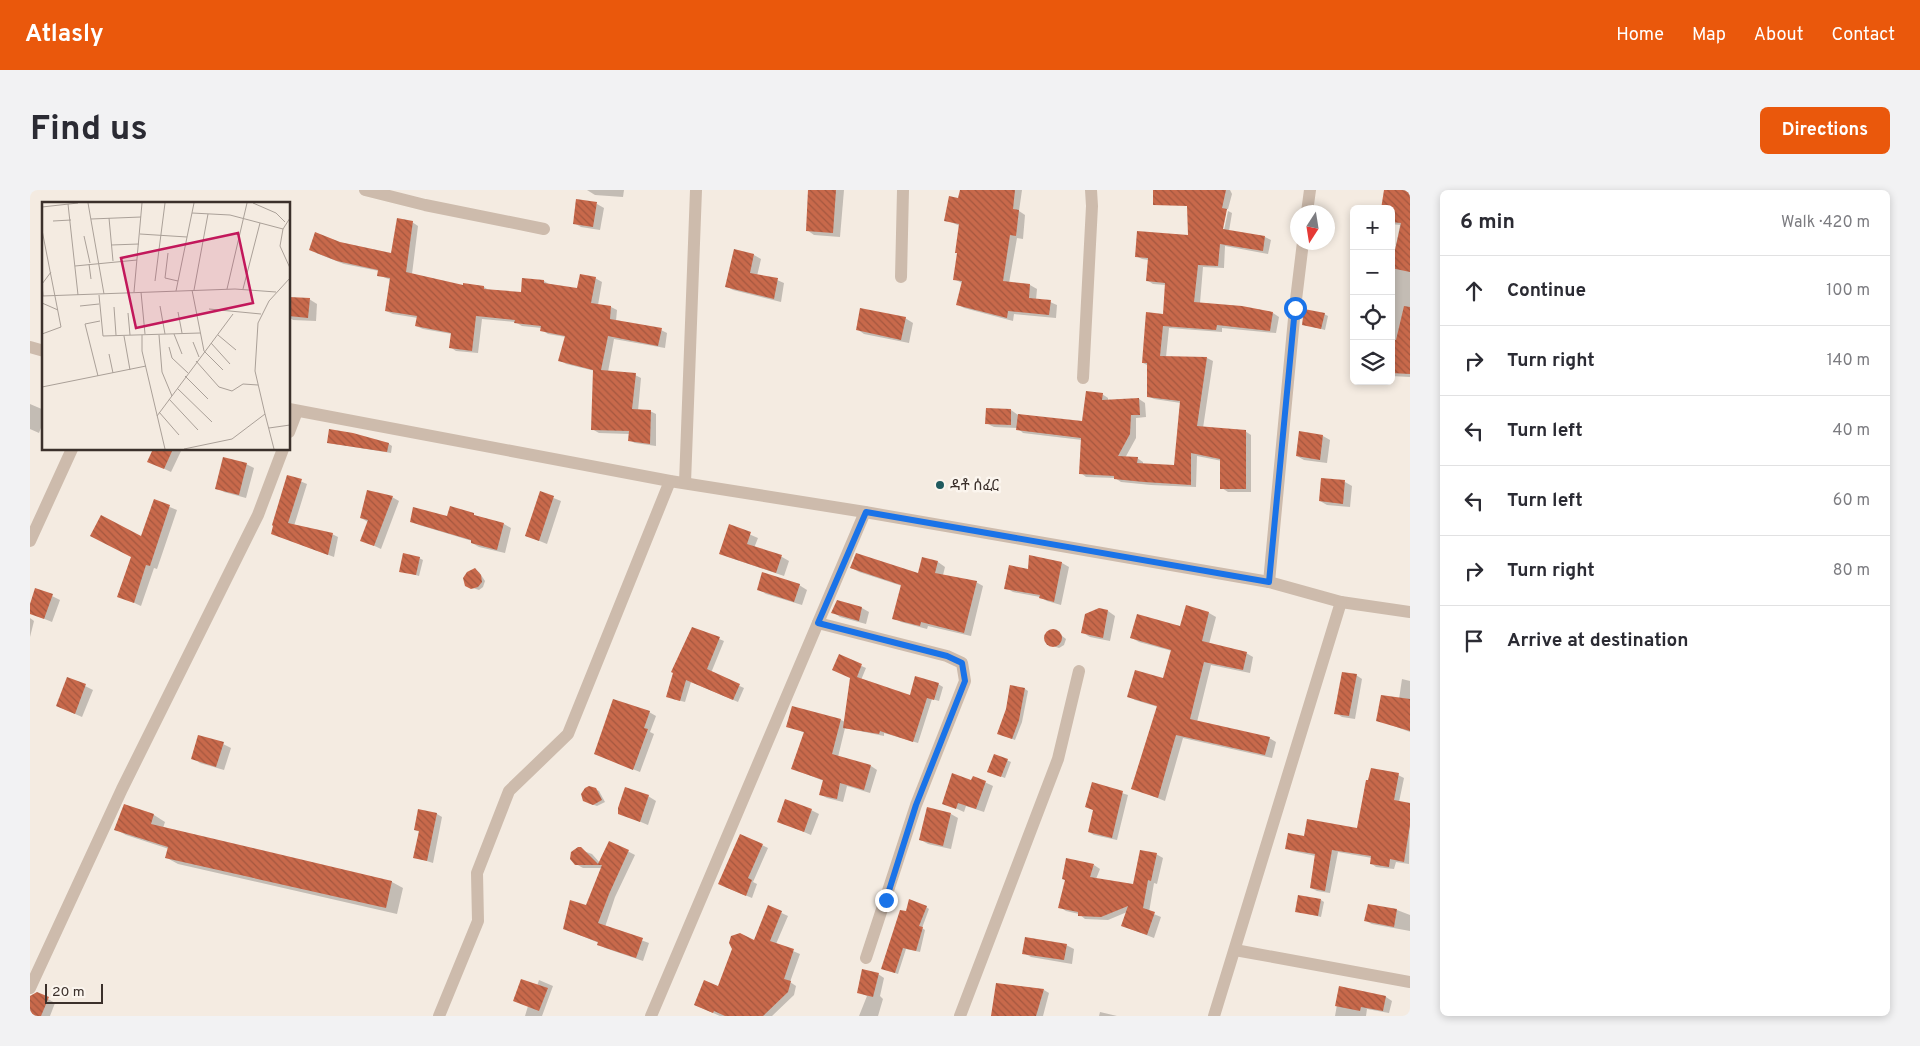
<!DOCTYPE html>
<html lang="en">
<head>
<meta charset="utf-8">
<style>
	body { margin:0; font-family:Overpass,"Noto Sans Ethiopic",sans-serif; background:#f2f2f3; color:#2b2b33 }
	.controls { position:absolute; right:15px; top:15px; display:grid; overflow:hidden; border-radius:8px; box-shadow:0 2px 8px #0003 }
	.controls button { width:45px; height:45px; display:grid; place-items:center; padding:0; border:0; border-bottom:1px solid #e1e1e2; background:#fff; color:#2b2b33; font:25px sans-serif }
	.compass { position:absolute; left:1260px; top:15px; width:45px; height:45px; border-radius:50%; background:#fff; box-shadow:0 2px 8px #0003; rotate:192deg }
	.scale { position:absolute; left:15px; bottom:12px; width:58px; box-sizing:border-box; padding-left:5px; border:2px solid #3b302b; border-top:0; font-size:14px; line-height:18px; white-space:nowrap; color:#3b302b; -webkit-text-stroke:4px #fbf5ee; paint-order:stroke }
	.stop { position:absolute; width:15px; height:15px; margin:-11px; border:4px solid #1a73e8; border-radius:50%; background:#fff }
	.stop.end { background:#1a73e8; border-color:#fff; box-shadow:0 1px 5px #0008 }
	.list { margin:0; padding:0; list-style:none }
	h2 { display:flex; justify-content:space-between; align-items:center; height:65px; margin:0; padding:0 20px; font-size:21px }
	h2 small { font-size:16px; font-weight:400; color:#7c7c81 }
	.list li { display:grid; grid-template-columns:32px 1fr auto; gap:15px; align-items:center; box-sizing:border-box; height:70px; padding:0 20px; border-top:1px solid #e1e1e2 }
	.list b { display:block; font-size:19px; white-space:nowrap }
	.list em { font-size:16px; font-style:normal; color:#7c7c81 }
	.icon { flex:none; width:28px; height:28px; fill:none; stroke:currentColor; stroke-width:2; stroke-linecap:round; stroke-linejoin:round }
	.map { position:relative; flex:none; width:1380px; height:826px; overflow:hidden; border-radius:8px }
	header { display:flex; align-items:center; gap:30px; box-sizing:border-box; height:70px; padding:0 25px; background:#ea580c; color:#fff }
	header strong { font-size:24px }
	nav { display:flex; gap:28px; margin-inline-start:auto; font-size:18px }
	.intro { display:flex; align-items:center; justify-content:space-between; box-sizing:border-box; height:120px; padding:0 30px }
	h1 { margin:0; font-size:35px }
	.button { padding:12px 22px; border-radius:8px; background:#ea580c; color:#fff; font-size:18px; font-weight:700 }
	main { display:flex; gap:30px; padding:0 30px }
	aside { flex:1; background:#fff; border-radius:8px; box-shadow:0 2px 8px #0003 }
	.map>svg:first-child { display:block }
	.shadow { fill:#0003 }
	.building { fill:url(#building-back-hatch) }
	.lines { fill:none; stroke-linecap:round; stroke-linejoin:round }
	.minor { stroke:#cdbbac; stroke-width:12 }
	.route { stroke:#1a73e8; stroke-width:6 }
	.poi-dot { fill:#1f5a5e; stroke:#fbf5ee; stroke-width:2 }
	.labels { text-anchor:middle; stroke-width:5; stroke-linejoin:round; paint-order:stroke }
	.poi-label { font-size:15px; fill:#3b302b; stroke:#fbf5ee; text-anchor:start }
	.inset-road { fill:none; stroke:#aaa098; stroke-width:1 }
	.view { fill:#c2185b; fill-opacity:0.15; stroke:#c2185b; stroke-width:2.5 }
	.inset-edge { fill:none; stroke:#3b302b; stroke-width:2.5 }
</style>
</head>
<body>
<header>
<strong>Atlasly</strong>
<nav><a>Home</a><a>Map</a><a>About</a><a>Contact</a></nav>
</header>
<div class="intro"><h1>Find us</h1><a class="button">Directions</a></div>
<main>
<div class="map">
<svg width="1380" height="826" viewBox="0 0 1380 826">
	<defs>
		<pattern id="building-back-hatch" width="6" height="6" patternUnits="userSpaceOnUse" patternTransform="scale(1.25)"><rect width="6" height="6" fill="#c8694b"/><path d="M-1 5l2 2M0 0l6 6M5-1l2 2" fill="none" stroke="#a4573f"/></pattern>
	</defs>
	<rect width="100%" height="100%" fill="#f4ebe1"/>
	<g class="shadow">
		<path d="M557,0H594L593,7L565,5Z"/>
		<path d="M782,0H814L810,47L784,45L777,40Z"/>
		<path d="M931,0H992L989,21L995,25L993,49L987,48L979,93L1000,95L1007,99L1006,110L1020,112L1027,115L1026,128L984,124L983,131L934,118L927,114L932,93L924,89L928,64L930,36L916,30L929,9Z"/>
		<path d="M1159,0H1200L1202,4L1198,19H1196L1190,45H1193L1198,21L1202,23L1199,41L1235,47L1241,50L1238,64L1195,56L1194,78L1173,77L1170,113L1211,118L1243,123L1249,127L1246,143L1192,138V142L1139,138L1136,167L1177,168L1183,171L1173,238L1215,241L1221,245V302H1198L1192,298V271L1167,266L1166,297L1121,295L1091,292L1085,288L1056,287L1051,283L1052,250L993,243L988,238L964,237L956,233L981,220L988,225L1053,233L1072,204L1078,208V211L1109,209L1115,213L1116,227L1106,228V248L1095,268H1107L1113,272V274L1145,276L1151,213L1124,209L1118,206L1119,176L1113,173L1134,125L1136,95L1123,94L1117,90L1119,70L1112,69L1106,66L1159,47Z"/>
		<path d="M1355,0H1380V187L1361,186V81L1370,35L1361,34V19Z"/>
		<path d="M567,14L574,18L570,40L551,37L544,33Z"/>
		<path d="M382,32L388,36L382,84L434,97H454L460,101L492,104L494,89L514,91L520,95L548,99L565,88L572,92L568,115L581,117L587,120L586,131L631,140L637,143L635,158L584,149L578,182L605,185L611,188L608,221H620L626,224V256L605,253L599,250L600,244L569,243L562,239L565,181L536,174L530,170L536,147L518,144L512,140V138L492,136L485,132L452,129L448,163L426,161L420,157L422,144L393,139L386,136L388,128L363,124L356,121L361,90L348,85L349,81L314,74L286,63L310,53L362,64Z"/>
		<path d="M704,61L724,65L731,69L727,86L747,90L754,93L751,112L703,100L696,96Z"/>
		<path d="M259,108L279,109L287,114L286,131L263,130L259,127Z"/>
		<path d="M1294,124L1298,126L1295,140L1273,134Z"/>
		<path d="M875,128L883,133L879,153L834,144L827,139Z"/>
		<path d="M0,214L14,220V230L9,243L0,239Z"/>
		<path d="M323,244L359,254L362,256L361,263L299,253Z"/>
		<path d="M1293,246L1300,250L1297,273L1274,270L1267,266Z"/>
		<path d="M124,259H152L141,282L118,271Z"/>
		<path d="M216,274L224,278L216,308L194,302L187,298Z"/>
		<path d="M258,286L277,294L264,336L302,344L308,347L304,367L248,346Z"/>
		<path d="M1315,292L1322,296L1320,317L1297,315L1290,311Z"/>
		<path d="M511,303L531,311L517,354L497,346Z"/>
		<path d="M362,307L369,311L351,359L332,350L338,332L331,328Z"/>
		<path d="M125,311L147,320L127,379L124,378L111,416L89,406L102,367L112,348Z"/>
		<path d="M443,325L474,334L481,338L475,363L449,357L442,353V351L389,335L382,331Z"/>
		<path d="M700,336L728,348L724,358L752,367L759,371L754,386L698,367L691,363Z"/>
		<path d="M1000,367L1032,373L1039,377L1031,415L1017,411L1010,407L983,402L976,398L999,380Z"/>
		<path d="M389,368L393,370L389,386L371,381Z"/>
		<path d="M893,368L908,372L915,377L913,385L946,392L953,396L941,446L898,436L897,439L871,432L864,428L872,396L829,382L822,378L889,384Z"/>
		<path d="M445,380L449,382L455,391L453,397L449,400L440,397Z"/>
		<path d="M769,395L777,400L772,415L736,404L728,399Z"/>
		<path d="M22,406L30,410L22,432L0,423V418Z"/>
		<path d="M807,411L832,418L839,422L836,434L810,427L803,422Z"/>
		<path d="M1157,417L1179,423L1186,427L1179,454L1216,463L1223,467L1220,483L1181,475L1167,532L1239,548L1246,552L1242,568L1153,548L1135,611L1102,598L1128,517L1105,510L1098,506L1134,490L1142,461L1109,452L1102,448L1151,437Z"/>
		<path d="M1069,420L1078,421L1085,426L1080,451L1060,447L1052,442Z"/>
		<path d="M0,428L4,431L0,447Z"/>
		<path d="M663,438L694,451L681,483L714,498L708,512L661,492L655,512L643,509Z"/>
		<path d="M1023,439L1036,449L1034,455L1029,458L1020,455L1015,447L1019,441Z"/>
		<path d="M809,466L836,478L831,490L880,507L908,494L913,497L909,511L902,509L888,553L854,543V546L815,538L808,567L841,576L847,580L840,603L817,596L813,612L797,608L791,605L794,591L763,579L775,543L758,536L811,530L815,532L821,488Z"/>
		<path d="M1326,485L1332,489L1325,529L1312,527L1306,523Z"/>
		<path d="M1372,489L1380,491V542L1348,530L1369,509Z"/>
		<path d="M55,496L63,500L52,527L27,516Z"/>
		<path d="M995,499L998,501L992,532L985,550L972,545Z"/>
		<path d="M619,522L626,526L620,542L624,544L610,582L565,564Z"/>
		<path d="M193,554L201,558L194,580L170,573L163,568Z"/>
		<path d="M965,565L981,572L975,588L962,583Z"/>
		<path d="M1368,585L1374,588L1369,612L1380,614L1379,674L1366,672L1364,679L1346,677L1341,673L1342,668L1308,662L1300,703L1287,701L1281,698L1286,666L1262,661L1256,658L1275,647L1328,640L1340,592Z"/>
		<path d="M944,587L963,596L954,622L936,616L934,622L914,613L942,592Z"/>
		<path d="M1063,594L1098,605L1087,650L1064,645L1059,642L1064,620L1056,617Z"/>
		<path d="M565,599L569,601L575,612L567,616L558,613Z"/>
		<path d="M618,606L626,611L618,635L589,623Z"/>
		<path d="M95,616L124,625L135,632L133,638L362,692L373,698L367,724L148,674L137,668L139,659L96,645L85,639Z"/>
		<path d="M781,620L789,624L781,645L748,631Z"/>
		<path d="M389,621L407,624L412,627L403,673L384,667L390,642L385,640Z"/>
		<path d="M921,624L928,628L921,659L898,654L891,650Z"/>
		<path d="M580,652L605,665L585,707L575,737L619,753L613,771L575,758L568,754L569,753L535,739L557,716L572,678H553L546,674L548,659L562,664L570,673Z"/>
		<path d="M732,655L738,658L723,692L727,694L722,708L695,697Z"/>
		<path d="M1126,664L1133,668L1127,694L1124,693L1119,722L1131,727L1124,748L1093,736L1097,722L1078,730L1055,729L1049,724L1036,721L1030,717L1064,675L1070,679L1066,689L1104,696Z"/>
		<path d="M1291,710L1294,712L1291,727L1266,721Z"/>
		<path d="M1339,715L1367,720L1380,725V741L1342,734L1336,731Z"/>
		<path d="M739,717L758,726L746,754L770,764L760,792L766,796L764,805L742,826H690L665,815L689,797L725,752Z"/>
		<path d="M896,717L899,719L892,738L895,740L890,762L876,759L868,784L856,780L877,723Z"/>
		<path d="M1036,755L1044,759L1042,774L1001,767L994,763Z"/>
		<path d="M848,784L854,788L850,806L853,809L848,826H829L837,806L828,802Z"/>
		<path d="M509,790L523,796L512,826H495L498,816L484,811L507,796Z"/>
		<path d="M967,794L1014,800L1019,803L1013,826H962Z"/>
		<path d="M1310,798L1356,807L1362,811L1359,823L1337,819L1336,826H1305Z"/>
		<path d="M0,809H18L25,813L20,826H0Z"/>
		<path d="M1070,822L1087,826H1069Z"/>
	</g>
	<g class="building">
		<path d="M778,0H806L803,43L776,41Z"/>
		<path d="M930,0H985L983,19L989,20L986,46L980,45L973,91L1000,94L999,108L1021,110L1019,125L978,121L977,128L926,115L932,91L923,90L927,63H925L929,34L914,31L919,6L928,8Z"/>
		<path d="M1123,0H1196L1192,18L1197,19L1193,39L1235,46L1233,61L1190,54L1188,76L1168,75L1164,112L1212,116L1243,122L1240,141L1187,135L1186,140L1133,136L1130,166L1177,167L1167,236L1216,240V299H1190V269L1161,263V295L1114,292L1084,289V286L1049,284L1051,248L986,240L988,224L1052,231L1056,201L1073,203L1072,210L1109,208L1110,225H1101L1100,244L1088,266L1108,267L1107,273L1144,275L1150,211L1117,207V173H1112L1116,122L1133,124L1135,93L1116,91L1118,68L1105,67L1107,41L1158,45L1157,16L1123,15Z"/>
		<path d="M1354,0H1380V82L1361,78L1371,33L1361,32V19H1351Z"/>
		<path d="M546,9L567,12L563,37L543,34Z"/>
		<path d="M367,28L383,31L376,82L433,95V93L454,96V99L491,102L492,88L514,90V93L547,98L550,84L566,87L561,113L581,116L580,129L632,138L628,156L578,146L571,180L606,183L602,219L621,220L620,254L598,251L599,241L561,240L563,180L528,171L535,146L510,141L511,136L484,133L485,130L446,126L442,161L419,158L421,143L385,136L387,126L355,121L360,88L347,86L348,80L307,71L279,60L285,42L310,52L361,63Z"/>
		<path d="M704,59L724,64L720,83L748,88L744,109L695,97Z"/>
		<path d="M259,107L280,108L278,128L259,126Z"/>
		<path d="M1374,116L1380,117V184L1361,183V149L1366,150Z"/>
		<path d="M830,118L876,127L871,150L826,140Z"/>
		<path d="M1274,119L1295,123L1291,139L1272,135Z"/>
		<path d="M956,218L981,219V235L955,234Z"/>
		<path d="M299,239L323,243L359,253L357,262L297,253Z"/>
		<path d="M1269,241L1293,245L1290,270L1266,266Z"/>
		<path d="M123,259H143L134,279L117,272Z"/>
		<path d="M193,267L217,273L209,305L185,299Z"/>
		<path d="M257,285L272,289L258,333L303,343L298,365L241,344L243,336L242,335Z"/>
		<path d="M1291,288L1315,290L1313,314L1289,311Z"/>
		<path d="M337,300L363,306L344,356L330,351L338,330L330,328Z"/>
		<path d="M510,301L524,306L509,351L495,346Z"/>
		<path d="M124,309L140,315L120,376L116,375L104,413L87,407L101,367L60,346L71,325L111,346Z"/>
		<path d="M420,316L444,323V325L474,333L467,360L441,353V350L380,332L383,317L417,326Z"/>
		<path d="M699,334L721,342L717,354L752,365L746,383L689,364Z"/>
		<path d="M373,363L390,367L386,385L369,382Z"/>
		<path d="M826,363L888,383L892,367L908,371L905,383L947,391L934,443L891,432L890,436L862,429L871,395L820,378Z"/>
		<path d="M999,365L1032,372L1024,412L1009,408L1010,405L974,399L979,375L998,379Z"/>
		<path d="M445,378L451,385L452,392L448,397L441,399L435,396L433,388L437,382Z"/>
		<path d="M732,382L770,394L764,412L727,400Z"/>
		<path d="M5,398L23,404L14,429L0,424V414Z"/>
		<path d="M807,410L832,417L829,431L801,423Z"/>
		<path d="M1156,415L1179,422L1172,451L1217,462L1213,480L1174,472L1160,529L1240,547L1235,565L1146,545L1128,608L1101,599L1127,516L1097,507L1105,480L1133,488L1141,460L1100,448L1107,424L1150,436Z"/>
		<path d="M1069,418L1078,420L1073,448L1051,443L1055,424Z"/>
		<path d="M662,437L690,447L677,479L710,494L703,510L656,490L650,511L636,507L643,483L641,482Z"/>
		<circle cx="1023" cy="448" r="9"/>
		<path d="M809,464L832,474L827,487L880,505L885,486L909,493L904,510L897,508L883,552L850,541L849,544L813,538L820,488L802,480Z"/>
		<path d="M1312,482L1327,484L1319,526L1304,524Z"/>
		<path d="M37,487L56,494L45,524L26,516Z"/>
		<path d="M980,495L995,498L989,530L982,549L967,544L976,519Z"/>
		<path d="M1351,505L1380,509V541L1346,531Z"/>
		<path d="M583,509L620,521L614,538L618,539L603,580L564,564Z"/>
		<path d="M762,516L811,529L802,564L841,575L834,600L810,593L807,609L789,605L793,590L761,579L774,542L756,537Z"/>
		<path d="M168,545L194,552L186,577L161,569Z"/>
		<path d="M964,564L978,569L971,587L957,582Z"/>
		<path d="M1341,578L1369,583L1364,610L1380,613V635L1374,672L1360,669L1359,677L1340,674L1341,666L1302,660L1295,701L1280,698L1285,664L1255,659L1258,643L1274,646L1277,629L1327,638L1336,590H1338Z"/>
		<path d="M922,583L941,590L943,586L956,591L946,619L928,613L926,619L912,614Z"/>
		<path d="M1062,592L1093,601L1082,648L1058,642L1063,620L1055,617Z"/>
		<path d="M559,596L566,598L572,610L563,615L553,611L551,604L555,598Z"/>
		<path d="M595,597L619,605L610,632L588,624V618Z"/>
		<path d="M755,609L782,619L774,642L747,632Z"/>
		<path d="M94,614L124,624L121,634L362,691L356,718L135,668L138,657L84,640Z"/>
		<path d="M897,617L921,623L913,656L889,650Z"/>
		<path d="M388,619L407,623L397,671L383,668L389,641L384,640Z"/>
		<path d="M710,644L733,654L718,688L722,690L716,706L688,694Z"/>
		<path d="M579,651L599,660L579,704L568,733L613,748L606,768L567,755L568,752L533,739L540,710L556,715L572,675H545L540,669L541,662L548,657H551L568,674Z"/>
		<path d="M1110,660L1127,663L1121,691L1118,690L1113,718L1125,722L1117,745L1091,736L1098,716L1071,727L1048,726V722L1028,718L1035,690L1032,689L1036,668L1064,674L1060,687L1103,694Z"/>
		<path d="M1268,705L1291,709L1288,726L1265,722Z"/>
		<path d="M879,709L897,716L889,736L893,737L886,761L873,758L865,783L851,779L870,720L876,721Z"/>
		<path d="M1338,714L1367,719L1364,737L1334,731Z"/>
		<path d="M738,715L752,721L740,751L764,759L754,789L761,791L758,802L733,826H695L684,821L683,823L664,815L674,790L688,796L702,759L699,753L701,746L710,743L724,750Z"/>
		<path d="M995,747L1037,754L1034,770L992,764Z"/>
		<path d="M832,779L849,783L843,807L827,803Z"/>
		<path d="M491,789L518,798L509,821L483,811Z"/>
		<path d="M966,793L1014,799L1006,826H961Z"/>
		<path d="M1309,796L1356,806L1353,821L1331,817L1330,821L1305,816Z"/>
		<path d="M7,802L19,807L11,826H0V806Z"/>
	</g>
	<g class="lines">
		<g class="minor">
			<path d="M335,0L395,15L514,39"/>
			<path d="M1277,22L1280,0"/>
			<path d="M871,87L873,0"/>
			<path d="M0,157L14,161"/>
			<path d="M1053,188L1062,16L1061,0"/>
			<path d="M259,219L640,291L835,322L1239,392L1311,412L1380,422"/>
			<path d="M259,242L267,221"/>
			<path d="M655,293L666,0"/>
			<path d="M0,351L42,259"/>
			<path d="M1239,392L1265,118L1273,52"/>
			<path d="M788,433L917,466L932,473L935,491L886,615L836,768"/>
			<path d="M1205,760L1380,792"/>
			<path d="M0,798L92,599L228,325L253,259"/>
			<path d="M409,826L448,731L447,683L479,601L538,544L640,291"/>
			<path d="M621,826L835,322"/>
			<path d="M930,826L1028,569L1049,481"/>
			<path d="M1184,826L1311,412"/>
		</g>
	</g>
	<g class="lines">
		<path class="route" d="M856,710L886,615L935,491L932,473L917,466L788,433L836,322L1239,392L1265,118"/>
	</g>
	<circle class="poi-dot" cx="910" cy="295" r="5"/>
	<g class="labels">
		<g class="poi-label">
			<text x="920" y="300">ዳቶ ሰፈር</text>
		</g>
	</g>
	<g transform="translate(12 12)">
		<rect width="248" height="248" fill="#f4ebe1"/>
		<path class="inset-road" d="M46,1L62,92M211,1L234,11L243,20M26,2L36,93M0,5L36,1M150,11L188,13L241,27M67,16L71,59M248,16L241,27L238,44L248,66M49,17L99,15M11,19L29,18M0,28L19,125L0,132M98,32L145,35M42,34L48,61M69,43L97,42M126,51L123,76L136,79M47,62L49,77M33,64L95,58M113,79L123,1M185,87L205,1M201,87L218,21M150,88L162,149L181,168M152,88L166,12M134,89L152,1M92,90L100,1M99,90L103,132M57,93L61,134L158,131M0,94L193,87L234,90M1,94L0,82L9,70M0,101L16,108M38,104L57,102M118,104L123,132M72,105L74,133M167,107L219,112M136,110L140,131M86,111L88,133M132,132L140,152M100,133V149L123,247M117,133L120,170L130,194M176,133L194,148M82,134L88,168M151,140L157,155M169,141L188,162M127,145L130,156L146,171M67,152L71,171M154,159L177,185L190,189L201,182L216,183M56,174L43,122L58,119M143,174L166,197M0,185L104,164M135,186L170,220M127,197L156,228M117,210L137,233M223,212L232,247M115,214L191,112M227,226L248,223M142,247L190,237L223,212L213,169L216,121L227,99L248,76"/>
		<path class="view" d="M196,31L211,101L94,126L79,56Z"/>
		<rect width="248" height="248" class="inset-edge"/>
	</g>
</svg>
<div class="controls">
<button>+</button>
<button>−</button>
<button><svg class="icon" aria-label="locate" viewBox="0 0 24 24"><circle cx="12" cy="12" r="6"/><path d="M12 2v4M12 18v4M2 12h4M18 12h4"/></svg></button>
<button><svg class="icon" aria-label="layers" viewBox="0 0 24 24"><path d="M12 4l9 5-9 5-9-5zM3 14l9 5 9-5"/></svg></button>
</div>
<svg class="compass" viewBox="-18 -18 36 36"><path d="M0-13l5 13h-10z" fill="#e53935"/><path d="M0 13l5-13h-10z" fill="#7c7c81"/></svg>
<div class="scale">20 m</div>
<div class="stop" style="left:1265px;top:118px"></div>
<div class="stop end" style="left:856px;top:710px"></div>
</div>
<aside>
<h2>6 min<small>Walk · 420 m</small></h2>
<ul class="list">
<li><svg class="icon" aria-label="ahead" viewBox="0 0 24 24"><path d="M12 20V5M6 11l6-6 6 6"/></svg><div><b>Continue</b></div><em>100 m</em></li>
<li><svg class="icon" aria-label="right" viewBox="0 0 24 24"><path d="M7 20v-9h11M14 6l5 5-5 5"/></svg><div><b>Turn right</b></div><em>140 m</em></li>
<li><svg class="icon" aria-label="left" viewBox="0 0 24 24"><path d="M17 20v-9H6M10 6l-5 5 5 5"/></svg><div><b>Turn left</b></div><em>40 m</em></li>
<li><svg class="icon" aria-label="left" viewBox="0 0 24 24"><path d="M17 20v-9H6M10 6l-5 5 5 5"/></svg><div><b>Turn left</b></div><em>60 m</em></li>
<li><svg class="icon" aria-label="right" viewBox="0 0 24 24"><path d="M7 20v-9h11M14 6l5 5-5 5"/></svg><div><b>Turn right</b></div><em>80 m</em></li>
<li><svg class="icon" aria-label="arrive" viewBox="0 0 24 24"><path d="M6 21V4h12l-3 4 3 4H6"/></svg><div><b>Arrive at destination</b></div></li>
</ul>
</aside>
</main>
</body>
</html>
